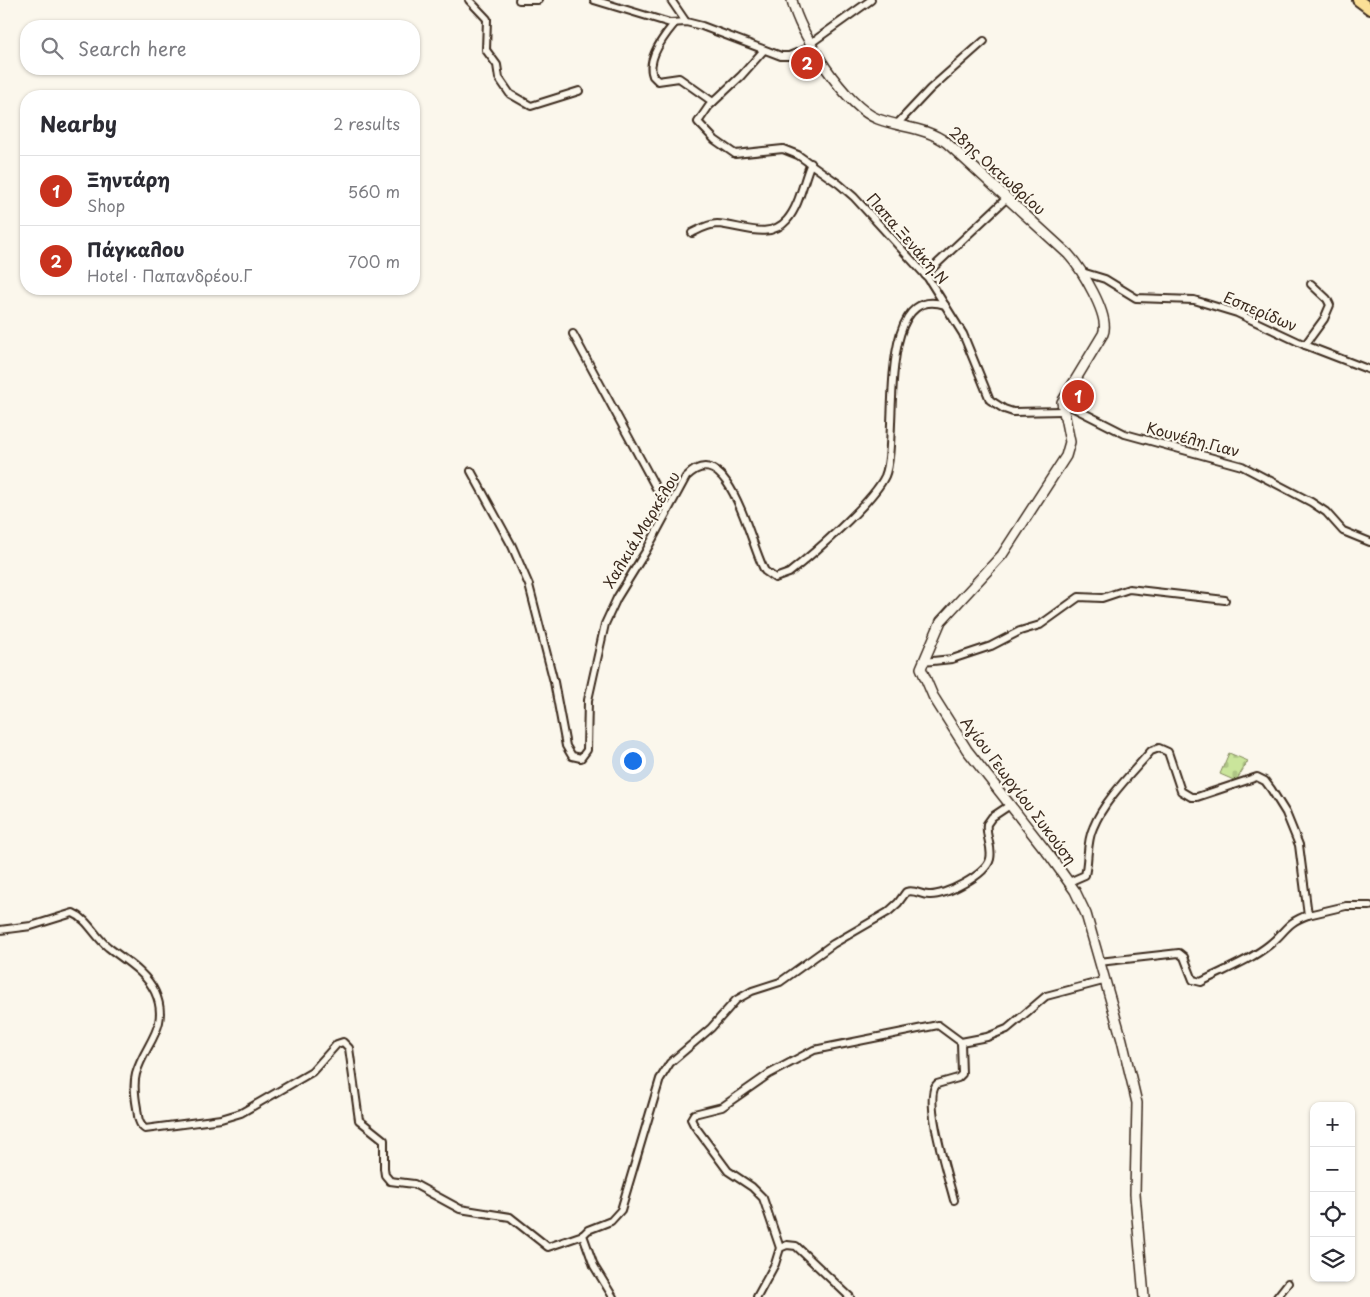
<!DOCTYPE html>
<html lang="en">
<head>
<meta charset="utf-8">
<style>
	body { margin:0; font-family:"Playpen Sans",sans-serif; background:#f7f7f7; color:#2b2b33 }
	.controls { position:absolute; right:15px; bottom:15px; display:grid; overflow:hidden; border-radius:10px; box-shadow:0 1px 4px #0004 }
	.controls button { width:45px; height:45px; display:grid; place-items:center; padding:0; border:0; border-bottom:1px solid #e1e1e2; background:#fff; color:#2b2b33; font:25px sans-serif }
	.you { position:absolute; left:632px; top:760px; width:18px; height:18px; margin:-12px; border:4px solid #fff; border-radius:50%; background:#1a73e8; box-shadow:0 0 0 8px #1a73e833 }
	.badge { display:grid; place-items:center; width:32px; height:32px; border-radius:50%; background:#c8321e; color:#fff; font-size:16px; font-weight:700 }
	.pin { position:absolute; translate:-50% -50%; border:2px solid #fff; box-shadow:0 1px 5px #0006 }
	.list { margin:0; padding:0; list-style:none }
	h2 { display:flex; justify-content:space-between; align-items:center; height:65px; margin:0; padding:0 20px; font-size:21px }
	h2 small { font-size:16px; font-weight:400; color:#7c7c81 }
	.list li { display:grid; grid-template-columns:32px 1fr auto; gap:15px; align-items:center; box-sizing:border-box; height:70px; padding:0 20px; border-top:1px solid #e1e1e2 }
	.list b { display:block; font-size:19px; white-space:nowrap }
	.list p { margin:0; font-size:16px; white-space:nowrap; color:#7c7c81 }
	.list em { font-size:16px; font-style:normal; color:#7c7c81 }
	.icon { flex:none; width:28px; height:28px; fill:none; stroke:currentColor; stroke-width:2; stroke-linecap:round; stroke-linejoin:round }
	.map { position:relative; flex:none; width:1370px; height:1297px; overflow:hidden }
	.search { position:absolute; background:#fff; box-shadow:0 1px 4px #0004; left:20px; top:20px; width:400px; height:55px; display:flex; align-items:center; gap:12px; box-sizing:border-box; padding:0 18px; border-radius:20px; color:#7c7c81; font-size:19px }
	.panel { position:absolute; background:#fff; box-shadow:0 1px 4px #0004; left:20px; top:90px; width:400px; height:205px; border-radius:20px }
	.map>svg:first-child { display:block }
	.cemetery { fill:url(#cemetery-stones); stroke:#82885c }
	.lines { fill:none; stroke-linecap:round; stroke-linejoin:round }
	.street-casing { stroke:#3b2a1e; stroke-width:10 }
	.secondary-casing { stroke:#3b2a1e; stroke-width:12 }
	.primary-casing { stroke:#3b2a1e; stroke-width:14 }
	.street { stroke:#fbf7ec; stroke-width:6 }
	.secondary { stroke:#fbf7ec; stroke-width:9 }
	.primary { stroke:#fbdf96; stroke-width:10 }
	.labels { text-anchor:middle; stroke-width:4.5; stroke-linejoin:round; paint-order:stroke }
	.street-label { font-size:15px; fill:#3b2a1e; stroke:#fbf7ec }
</style>
</head>
<body>
<div class="map">
<svg width="1370" height="1297" viewBox="0 0 1370 1297">
	<defs>
		<pattern id="cemetery-stones" width="16" height="16" patternUnits="userSpaceOnUse" patternTransform="scale(1.25)"><rect width="16" height="16" fill="#cae59b"/><path d="M2 7V4a2 2 0 0 1 4 0v3zM10 15v-3a2 2 0 0 1 4 0v3z" fill="#aec585"/></pattern>
	</defs>
	<rect width="100%" height="100%" fill="#fbf7ec"/>
	<filter id="ink" filterUnits="userSpaceOnUse"><feTurbulence type="fractalNoise" baseFrequency=".02" numOctaves="2"/><feDisplacementMap in="SourceGraphic" scale="10" xChannelSelector="R" yChannelSelector="G"/><feConvolveMatrix kernelMatrix="1 2 1 2 8 2 1 2 1" color-interpolation-filters="sRGB"/></filter>
	<g filter="url(#ink)">
		<path class="cemetery" d="M1229,753L1248,761L1236,781L1220,774Z"/>
		<g class="lines">
			<defs>
				<g id="street">
					<path d="M469,0L487,19L486,50L497,65L499,78L510,94L531,106L579,91"/>
					<path d="M519,0H538"/>
					<path d="M594,0L670,23L686,22L702,26L781,56H789L812,47"/>
					<path d="M671,0L686,22"/>
					<path d="M674,24C664,36 646,59 653,76L658,81L679,78L713,102"/>
					<path d="M811,43L871,0"/>
					<path d="M764,50L741,76L709,106L698,122L715,140L735,154L783,149L798,155L839,184L854,197L928,278L963,334L990,400L1004,409L1013,412L1063,411"/>
					<path d="M898,123L930,89L984,41"/>
					<path d="M692,233C700,229 708,224 717,224C740,225 769,241 787,220C800,205 803,181 811,163"/>
					<path d="M1082,272L1105,279L1136,298L1194,300L1237,313L1305,345L1370,370"/>
					<path d="M925,275L1007,198"/>
					<path d="M573,334L668,510"/>
					<path d="M1305,345L1324,319L1330,305L1327,299L1311,284"/>
					<path d="M1062,402L1125,434L1242,466L1311,502L1326,512L1343,531L1370,542"/>
					<path d="M471,471L512,546L529,585L554,682L566,746L572,756L581,758L587,750L588,700L605,624L617,598L646,551L686,477C729,433 751,549 765,571L775,578L789,573C813,554 873,502 885,476C900,441 874,282 945,305"/>
					<path d="M923,662L952,659L991,646L1020,631L1040,625L1079,597L1102,598L1129,589L1225,600"/>
					<path d="M1069,882L1085,875C1089,860 1086,843 1093,828C1103,803 1126,779 1144,759L1151,751L1159,748L1168,752L1181,791L1191,797H1197L1257,777L1265,781L1271,789L1286,813L1299,845L1308,915L1346,906H1370"/>
					<path d="M0,930L31,926L73,913C88,919 95,937 108,947C124,960 146,972 155,992C171,1027 144,1044 136,1074C133,1085 135,1097 137,1108C138,1116 138,1124 145,1129L221,1119L241,1113L312,1072L337,1044L343,1042L349,1048L359,1120L384,1140V1168L385,1175L390,1181L414,1184L460,1209L510,1217L548,1247L583,1235"/>
					<path d="M1099,962L1179,953L1184,957L1193,980L1201,982C1224,970 1249,961 1269,945C1286,932 1285,923 1308,915"/>
					<path d="M954,1200C949,1180 922,1097 937,1084L958,1078L962,1074L961,1042"/>
					<path d="M780,1248L763,1198L752,1187L728,1171L694,1125L691,1119L694,1114L722,1107L769,1074L814,1050L938,1025L961,1042L987,1037L1007,1029L1046,996L1103,981"/>
					<path d="M613,1297L594,1266L583,1235L588,1230L611,1221L621,1210L660,1079L670,1063L711,1028L736,1000L752,991L780,982L833,944L888,912L898,903L906,892C915,889 920,895 929,895C945,896 986,875 990,859C993,847 985,836 987,824L992,817L1010,805"/>
					<path d="M757,1297L775,1264L780,1248L787,1245L796,1246L850,1297"/>
					<path d="M1277,1297L1288,1283"/>
				</g>
				<path id="secondary" d="M792,0C799,34 846,107 878,119C902,128 926,127 947,143L1068,254C1080,267 1111,316 1103,334L1062,402L1070,442L1066,456L1002,555L941,621L921,668L933,696L967,750L1050,856L1075,891L1086,914L1122,1040L1137,1103L1135,1194L1144,1297"/>
				<path id="primary" d="M1358,0L1370,9"/>
			</defs>
			<use href="#street" class="street-casing"/>
			<use href="#secondary" class="secondary-casing"/>
			<use href="#primary" class="primary-casing"/>
			<use href="#street" class="street"/>
			<use href="#secondary" class="secondary"/>
			<use href="#primary" class="primary"/>
		</g>
	</g>
	<g class="labels">
		<g class="street-label">
			<text transform="translate(997 171) rotate(42)" y="5">28ης Οκτωβρίου</text>
			<text transform="translate(907 239) rotate(49)" y="5">Παπα.Ξενάκη.Ν</text>
			<text transform="translate(1260 312) rotate(23)" y="5">Εσπερίδων</text>
			<text transform="translate(1193 440) rotate(15)" y="5">Κουνέλη.Γιαν</text>
			<text transform="translate(642 530) rotate(-59)" y="5">Χαλκιά.Μαρκέλου</text>
			<text transform="translate(1018 791) rotate(53)" y="5">Αγίου Γεωργίου Συκούση</text>
		</g>
	</g>
</svg>
<div class="controls">
<button>+</button>
<button>−</button>
<button><svg class="icon" aria-label="locate" viewBox="0 0 24 24"><circle cx="12" cy="12" r="6"/><path d="M12 2v4M12 18v4M2 12h4M18 12h4"/></svg></button>
<button><svg class="icon" aria-label="layers" viewBox="0 0 24 24"><path d="M12 4l9 5-9 5-9-5zM3 14l9 5 9-5"/></svg></button>
</div>
<div class="you"></div>
<div class="pin badge" style="left:1078px;top:396px">1</div>
<div class="pin badge" style="left:807px;top:63px">2</div>
<div class="search"><svg class="icon" aria-label="search" viewBox="0 0 24 24"><circle cx="10" cy="10" r="6"/><path d="M15 15l6 6"/></svg>Search here</div>
<section class="panel">
<h2>Nearby<small>2 results</small></h2>
<ul class="list">
<li><span class="badge">1</span><div><b>Ξηντάρη</b><p>Shop</p></div><em>560 m</em></li>
<li><span class="badge">2</span><div><b>Πάγκαλου</b><p>Hotel · Παπανδρέου.Γ</p></div><em>700 m</em></li>
</ul>
</section>
</div>
</body>
</html>
